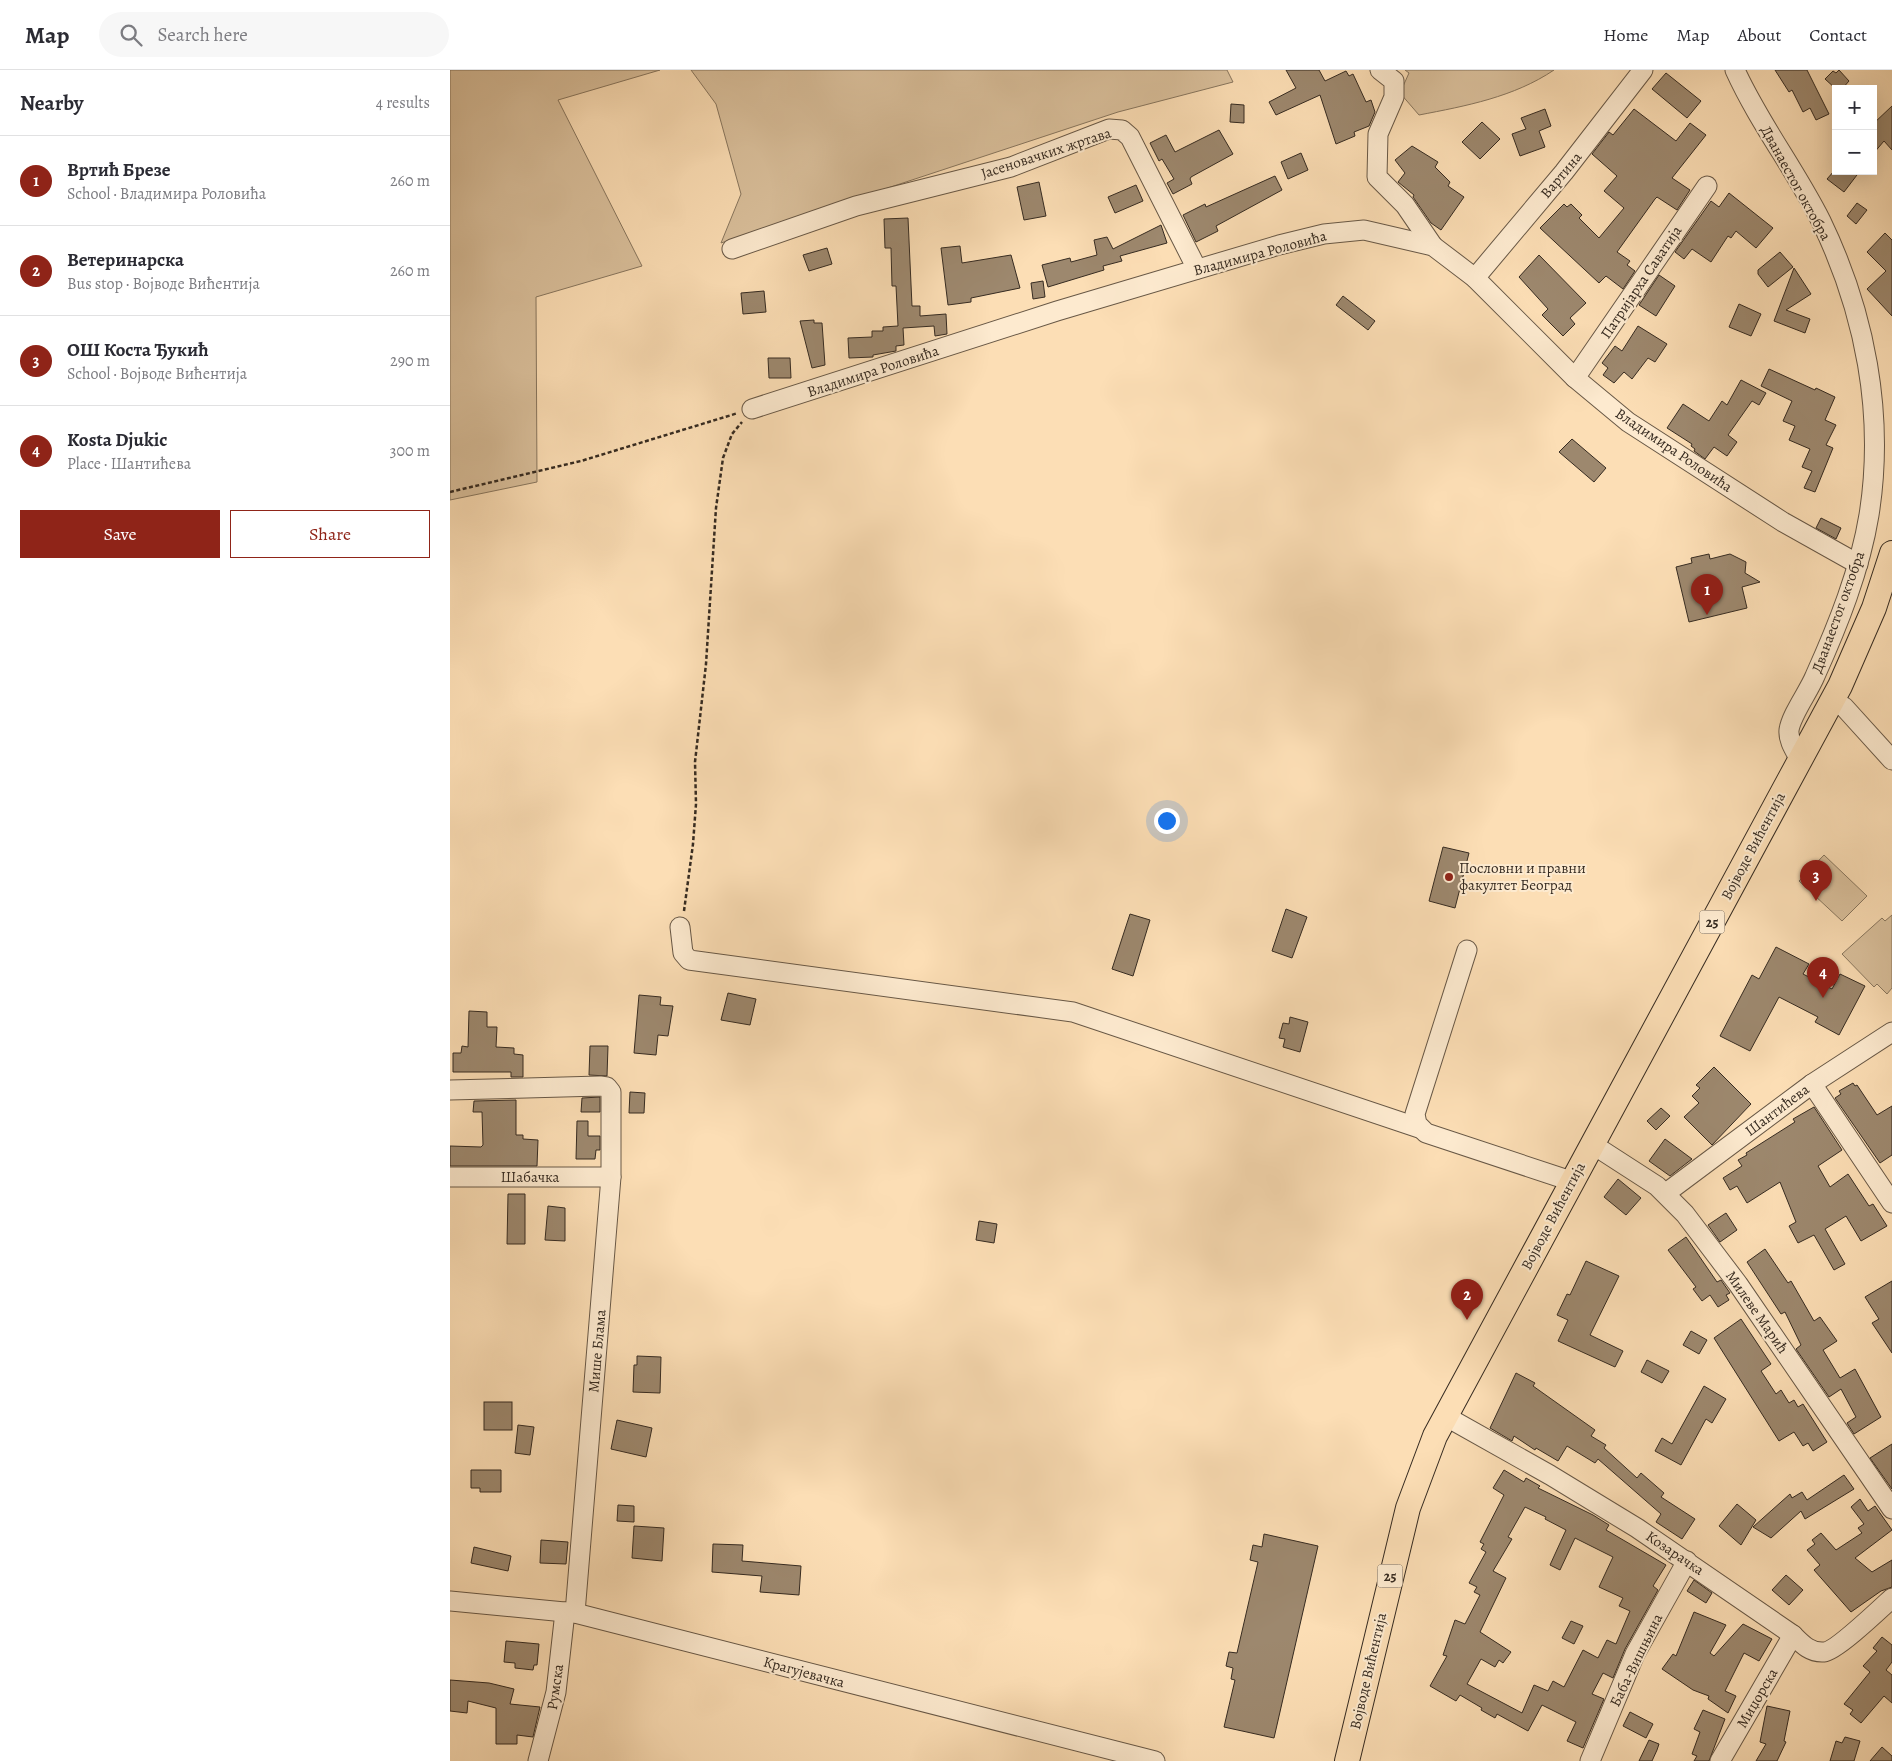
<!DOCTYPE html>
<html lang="en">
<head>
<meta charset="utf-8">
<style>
	body { margin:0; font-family:Alegreya,serif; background:#f7f7f7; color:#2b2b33 }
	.controls { position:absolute; right:15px; top:15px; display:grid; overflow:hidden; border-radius:0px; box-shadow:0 5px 20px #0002 }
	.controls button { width:45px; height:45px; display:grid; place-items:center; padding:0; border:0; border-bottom:1px solid #e1e1e2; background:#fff; color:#2b2b33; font:25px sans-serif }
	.you { position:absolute; left:716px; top:750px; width:18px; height:18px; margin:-12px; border:4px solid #fff; border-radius:50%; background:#1a73e8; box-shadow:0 0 0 8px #1a73e833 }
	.badge { display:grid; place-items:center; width:32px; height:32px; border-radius:50%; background:#8f2418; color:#fff; font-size:16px; font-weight:700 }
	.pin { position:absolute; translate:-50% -41px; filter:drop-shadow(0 1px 2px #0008) }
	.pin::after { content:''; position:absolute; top:26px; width:18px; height:15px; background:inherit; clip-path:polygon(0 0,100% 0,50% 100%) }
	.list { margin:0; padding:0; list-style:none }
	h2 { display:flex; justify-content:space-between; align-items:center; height:65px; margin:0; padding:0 20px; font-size:21px }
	h2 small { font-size:16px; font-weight:400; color:#7c7c81 }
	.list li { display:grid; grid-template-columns:32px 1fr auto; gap:15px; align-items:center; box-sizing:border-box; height:90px; padding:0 20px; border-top:1px solid #e1e1e2 }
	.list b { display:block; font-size:19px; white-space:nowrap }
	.list p { margin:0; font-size:16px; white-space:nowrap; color:#7c7c81 }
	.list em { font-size:16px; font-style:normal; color:#7c7c81 }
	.actions { display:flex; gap:10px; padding:15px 20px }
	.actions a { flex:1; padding:11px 0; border:1px solid #8f2418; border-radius:0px; text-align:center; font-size:18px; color:#8f2418 }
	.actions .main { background:#8f2418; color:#fff }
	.icon { flex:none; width:28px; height:28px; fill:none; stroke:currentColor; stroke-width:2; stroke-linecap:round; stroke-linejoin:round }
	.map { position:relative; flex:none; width:1442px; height:1691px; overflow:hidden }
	header { display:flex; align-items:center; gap:30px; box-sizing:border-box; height:70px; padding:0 25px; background:#fff; border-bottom:1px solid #e1e1e2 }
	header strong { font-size:24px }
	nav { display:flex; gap:28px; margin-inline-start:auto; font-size:18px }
	.search { width:350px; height:45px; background:#f7f7f7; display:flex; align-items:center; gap:12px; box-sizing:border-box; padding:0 18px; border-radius:28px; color:#7c7c81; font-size:19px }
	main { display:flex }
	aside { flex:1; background:#fff }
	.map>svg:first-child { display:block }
	.green { fill:#dac09c; stroke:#88765e }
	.building { fill:#9d886e; stroke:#362b21; fill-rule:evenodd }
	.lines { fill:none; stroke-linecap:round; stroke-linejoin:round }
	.minor-casing { stroke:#685846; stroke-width:21 }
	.major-casing { stroke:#362b21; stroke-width:26 }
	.path { stroke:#362b21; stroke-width:2.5; stroke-dasharray:4 2.5; stroke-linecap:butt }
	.minor { stroke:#fdeacf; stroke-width:19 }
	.major { stroke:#fcdeb5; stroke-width:24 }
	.poi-dot { fill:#8f2418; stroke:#fdeacf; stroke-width:2 }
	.labels { text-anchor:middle; stroke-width:4; stroke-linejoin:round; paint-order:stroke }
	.shield { fill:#fdeacf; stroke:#726455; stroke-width:1 }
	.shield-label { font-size:14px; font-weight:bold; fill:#362b21 }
	.street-label { font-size:15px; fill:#362b21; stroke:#fdeacf }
	.poi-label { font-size:15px; fill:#362b21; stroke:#fdeacf; text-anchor:start }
</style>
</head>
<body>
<header>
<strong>Map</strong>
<div class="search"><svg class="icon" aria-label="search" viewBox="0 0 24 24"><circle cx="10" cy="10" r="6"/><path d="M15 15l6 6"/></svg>Search here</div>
<nav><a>Home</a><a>Map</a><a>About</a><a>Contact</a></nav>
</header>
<main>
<aside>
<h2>Nearby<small>4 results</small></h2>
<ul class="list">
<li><span class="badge">1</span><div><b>Вртић Брезе</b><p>School · Владимира Роловића</p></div><em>260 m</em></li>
<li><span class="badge">2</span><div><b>Ветеринарска</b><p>Bus stop · Војводе Вићентија</p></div><em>260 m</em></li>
<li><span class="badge">3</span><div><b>ОШ Коста Ђукић</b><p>School · Војводе Вићентија</p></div><em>290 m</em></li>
<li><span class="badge">4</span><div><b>Kosta Djukic</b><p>Place · Шантићева</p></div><em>300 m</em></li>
</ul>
<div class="actions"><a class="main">Save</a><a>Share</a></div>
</aside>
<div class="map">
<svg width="1442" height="1691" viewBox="0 0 1442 1691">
	<rect width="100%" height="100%" fill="#fcdeb5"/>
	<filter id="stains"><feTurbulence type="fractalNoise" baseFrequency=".004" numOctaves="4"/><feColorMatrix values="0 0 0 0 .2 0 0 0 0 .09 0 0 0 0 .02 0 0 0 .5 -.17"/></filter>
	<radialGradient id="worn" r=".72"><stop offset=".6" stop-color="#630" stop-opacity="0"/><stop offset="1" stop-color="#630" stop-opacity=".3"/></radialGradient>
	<g class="green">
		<path d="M0,0H210L108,30L192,196L86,227L87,412L0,430Z"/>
		<path d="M241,0H777L783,12L668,42L271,173L291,124L266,34Z"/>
		<path d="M955,0H1104C1064,27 1016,36 969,45L950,23L959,3Z"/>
		<path d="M1374,785L1417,826L1392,851L1349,811Z"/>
		<path d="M1442,845V918L1437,924L1427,914L1424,917L1392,884L1432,848L1435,851Z"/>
	</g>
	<g class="building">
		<path d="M836,0H869L875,11L896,1L899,6L903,4L916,32L921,30L925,42L919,56L904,62L905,66L886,74L870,25L826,45L819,32L846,18Z"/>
		<path d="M1325,0H1357L1379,44L1366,50L1360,38L1353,42L1342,20L1339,22Z"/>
		<path d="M1389,0L1399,11L1392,19H1386L1375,9L1383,1L1386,3Z"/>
		<path d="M1216,3L1251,31L1237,48L1202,19Z"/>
		<path d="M781,34L794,35V53L780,52Z"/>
		<path d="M1442,36V80L1434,71L1423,84V54Z"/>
		<path d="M1095,39L1101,56L1089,61L1095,77L1070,86L1062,64L1076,59L1071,48Z"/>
		<path d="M1184,39L1226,71L1240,53L1256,65L1222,108L1240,120L1227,140L1207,127L1205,129L1167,182L1180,191L1177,195L1185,201L1173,219L1156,206L1149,213L1090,158L1114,134L1117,137L1121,134L1132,145L1129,148L1149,168L1174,138L1154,121L1167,106L1142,84L1159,62L1163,65Z"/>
		<path d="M1032,52L1050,69L1030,89L1012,72Z"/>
		<path d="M769,60L783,84L741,107L740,109L742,114L723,124L717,113L724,109L712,89L709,91L700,73L716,65L725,82Z"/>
		<path d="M962,76L988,92L985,97L1000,112L998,116L1014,127L991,160L981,153L963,127L964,125L948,112L955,103L945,90Z"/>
		<path d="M851,83L858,100L838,109L831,92Z"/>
		<path d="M1384,101H1410L1394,122L1377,109Z"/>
		<path d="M825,106L832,120L766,156L768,161L746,172L733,145L755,134L756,137Z"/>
		<path d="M589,112L596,146L574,150L567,117Z"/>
		<path d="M686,115L693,131L665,143L658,127Z"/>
		<path d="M1279,123L1323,158L1306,178L1286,161L1281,168L1278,166L1261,192L1242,179L1234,189L1225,182L1261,131L1269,137Z"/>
		<path d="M1407,133L1417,140L1406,154L1397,146Z"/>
		<path d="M458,148L462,236H470V246L496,244L497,264L485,266L484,256L453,258L454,275L446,276V281L423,285V287L399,288L398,268L422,267V261H433V257L448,256L446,216H442L441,178H435L434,149Z"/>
		<path d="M711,155L717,173L670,186L672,191L653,196L654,200L598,217L592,195L620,188L621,192L647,185L644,170L657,167L663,179Z"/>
		<path d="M1435,163L1442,170V246L1417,219L1436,201L1417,182Z"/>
		<path d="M510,176L512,193L561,185L570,218L521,228V232L498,235L491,178Z"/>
		<path d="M377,178L382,194L359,201L353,185Z"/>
		<path d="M1330,182L1343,197L1318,217L1308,204V200Z"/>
		<path d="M1089,185L1136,233L1120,248L1125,254L1113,266L1092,245L1098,239L1069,207Z"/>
		<path d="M1344,198L1361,224L1336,240L1360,249L1355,263L1324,251Z"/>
		<path d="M1209,205L1225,216L1206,246L1189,235Z"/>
		<path d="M593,211L595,227L583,229L581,213Z"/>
		<path d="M314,221L316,242L293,244L291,223Z"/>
		<path d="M893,226L925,251L918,260L886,235Z"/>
		<path d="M1289,234L1311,244L1301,266L1279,257Z"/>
		<path d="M364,250V253H372L375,295L362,298L350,251Z"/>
		<path d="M1188,256L1217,274L1205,292L1198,288L1182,309L1174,302L1164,313L1153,305L1158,298L1152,293L1165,276L1172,281Z"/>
		<path d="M318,288H340L341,308H319Z"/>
		<path d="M1319,299L1365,320L1366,318L1385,327L1375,350L1386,355L1376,375L1383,378L1365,422L1354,418L1362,401L1352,397L1360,379L1339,370L1345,356L1333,351L1342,331L1311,316Z"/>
		<path d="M1291,310L1316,323L1309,335L1302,331L1278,365L1287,372L1277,386L1264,377L1255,389L1244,381L1245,379L1241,376L1242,374L1217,358L1233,334L1259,351L1272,331L1277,335Z"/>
		<path d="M1122,369L1156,398L1144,412L1109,382Z"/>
		<path d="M1371,448L1391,458L1386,469L1366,458Z"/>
		<path d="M1259,484L1260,489L1280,484L1296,492L1295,503L1310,512L1292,517L1297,538L1239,552L1226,497L1242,493L1241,488Z"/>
		<path d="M993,777L1019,783L1005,838L979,831Z"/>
		<path d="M836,839L857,847L842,888L822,881Z"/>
		<path d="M680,844L700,850L683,906L662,899Z"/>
		<path d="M1326,877L1359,894L1353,904L1382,919L1390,904L1415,916L1389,965L1365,952L1368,947L1329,927L1300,981L1270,966L1302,905L1309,909Z"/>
		<path d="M278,923L306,929L300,955L271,950Z"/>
		<path d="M189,925L211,927L210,935L223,936L218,966L208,965L206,985L184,983Z"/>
		<path d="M19,941L37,942V957H47L46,977L64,978V984L73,985V1007H61V1002H3V983H11L12,976L18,977Z"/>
		<path d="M840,947L858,952L850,982L833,977L835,969L829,968L833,953L839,954Z"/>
		<path d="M140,976H158L157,1006L139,1005Z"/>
		<path d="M1264,997L1301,1034L1262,1075L1234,1047L1249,1033L1242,1026L1250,1018L1246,1015Z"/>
		<path d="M1403,1013L1405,1016L1407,1015L1427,1045L1442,1036V1085L1430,1093L1385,1028L1391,1024L1389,1021Z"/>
		<path d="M180,1022L195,1023L194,1043H179Z"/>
		<path d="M150,1027V1042H131L132,1028Z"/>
		<path d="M66,1030V1065H73V1069L88,1070L87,1096H0V1076L31,1077L33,1075L32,1042H23L24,1031Z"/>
		<path d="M1364,1037L1392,1080L1368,1096L1380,1117L1398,1104L1419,1136L1423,1134L1437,1156L1411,1171L1396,1146L1375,1159L1395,1194L1384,1200L1364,1165L1348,1173L1339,1156L1346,1152L1330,1112L1297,1133L1287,1116L1280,1120L1273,1108L1292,1096L1288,1090L1297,1085L1296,1083L1345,1052L1343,1049Z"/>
		<path d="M1211,1038L1220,1046L1206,1060L1197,1051Z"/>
		<path d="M127,1051H138V1066H150V1080H146L145,1089H126Z"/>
		<path d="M1215,1069L1242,1089L1220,1106L1199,1091Z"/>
		<path d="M1168,1109L1191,1128L1176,1145L1154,1127Z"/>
		<path d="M58,1124H75V1174H57Z"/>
		<path d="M98,1136L115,1138V1171L95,1170Z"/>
		<path d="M1276,1143L1287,1160L1270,1172L1258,1155Z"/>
		<path d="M529,1151L547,1154L544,1173L526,1170Z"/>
		<path d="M1236,1167L1267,1212L1271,1210L1280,1223L1276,1225L1279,1230L1268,1237L1260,1225L1252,1231L1243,1219L1246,1217L1218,1180Z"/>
		<path d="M1315,1179L1338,1213L1341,1211L1364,1251L1370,1247L1387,1271L1373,1280L1390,1308L1405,1299L1431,1347L1404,1364L1397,1353L1406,1347L1391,1319L1379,1327L1346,1279L1351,1275L1335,1242L1331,1244L1297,1192Z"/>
		<path d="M1136,1191L1169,1206L1140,1265L1173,1281L1165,1297L1108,1271L1118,1250L1107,1245L1117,1224L1120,1225Z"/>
		<path d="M1442,1211V1283L1422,1253L1429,1249L1415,1227Z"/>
		<path d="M1291,1249L1321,1294L1311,1301L1326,1324L1331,1320L1339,1333L1344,1330L1348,1337L1353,1334L1377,1372L1363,1381L1358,1373L1353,1376L1344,1362L1329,1371L1264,1268Z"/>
		<path d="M1241,1261L1257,1270L1249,1284L1233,1275Z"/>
		<path d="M187,1286L211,1287L210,1323L183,1322L184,1295H187Z"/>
		<path d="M1197,1290L1219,1301L1212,1313L1191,1302Z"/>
		<path d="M1066,1303L1085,1313L1083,1316L1145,1360L1141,1366L1156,1375L1154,1378L1187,1408L1191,1403L1214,1423L1211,1427L1245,1449L1232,1469L1206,1452L1211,1444L1148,1389L1145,1393L1117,1376L1108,1391L1086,1378L1085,1380L1064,1366L1062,1371L1040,1358Z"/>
		<path d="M1254,1316L1276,1329L1262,1353L1256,1349L1231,1395L1205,1381L1212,1368L1222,1374Z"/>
		<rect x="34" y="1332" width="28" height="28"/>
		<path d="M167,1350L202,1358L196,1387L161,1379Z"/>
		<path d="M68,1355L84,1357L80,1385L65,1383Z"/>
		<path d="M1442,1374V1419L1420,1388Z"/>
		<path d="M21,1400H51V1422H30V1418H21Z"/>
		<path d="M1054,1400L1074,1412L1076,1408L1090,1416L1088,1418L1143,1445L1159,1455L1156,1460L1216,1495L1203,1516L1208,1520L1175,1579L1163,1608L1153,1603L1142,1624L1154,1629L1133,1678L1117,1671L1126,1652L1092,1635L1078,1661L1047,1644L1045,1648L1031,1640L1032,1638L1010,1625L1006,1631L980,1616L997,1586L993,1585L1005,1550L1015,1554L1030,1525L1024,1522L1027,1517L1019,1513L1036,1482L1031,1479L1034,1474L1030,1472L1054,1425L1043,1418ZM1075,1437L1096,1447L1095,1449L1116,1460L1100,1495L1110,1500L1125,1468L1163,1487L1149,1517L1173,1528L1169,1536L1180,1541L1166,1574L1157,1570L1148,1588L1133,1580L1114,1617L1103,1611L1098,1621L1084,1615L1072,1643L1017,1614L1031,1589L1045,1597L1049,1590L1053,1593L1061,1582L1030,1562L1056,1508L1043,1501L1062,1469L1058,1467Z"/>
		<path d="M1394,1405L1404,1419L1355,1449L1351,1441L1321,1468L1303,1457L1340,1424L1342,1428L1352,1422L1357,1430Z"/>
		<path d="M1410,1429L1418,1441L1425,1436L1442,1460L1405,1488L1422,1502L1442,1490V1517L1431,1521L1401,1542L1364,1500L1370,1495L1357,1480L1365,1474L1362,1470L1371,1463L1386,1480L1412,1463L1408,1458L1414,1454L1401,1437Z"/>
		<path d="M1287,1434L1306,1450L1291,1475L1269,1456Z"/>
		<path d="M168,1435L184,1436V1452L167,1451Z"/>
		<path d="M184,1456L214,1458L212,1491L182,1488Z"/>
		<path d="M814,1464L868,1476L824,1668L774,1657L785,1610L781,1609L783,1598L776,1596L779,1582L787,1583L808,1492L800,1490L803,1475L812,1477Z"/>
		<path d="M91,1470L118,1472L116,1494L90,1493Z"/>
		<path d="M263,1474L293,1475L292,1491L351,1496L349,1525L310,1522L312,1506L262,1502Z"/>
		<path d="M24,1477L61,1486L58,1501L21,1493Z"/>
		<path d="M1336,1505L1353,1520L1339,1535L1322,1520Z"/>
		<path d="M1244,1510L1262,1523L1256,1533L1237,1521Z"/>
		<path d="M1244,1542L1276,1555L1260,1583L1264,1586L1293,1554L1322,1569L1309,1591L1294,1583L1275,1621L1286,1626L1278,1643L1258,1629L1259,1626L1243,1620L1212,1599L1223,1584L1226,1586Z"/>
		<path d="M1121,1551L1133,1556L1124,1574L1112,1568Z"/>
		<path d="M1432,1567L1442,1575V1592L1436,1600L1442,1605V1633L1434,1626L1411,1653L1400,1644L1403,1640L1394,1634L1420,1602L1413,1596L1427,1581L1423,1578Z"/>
		<path d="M56,1571L89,1574L87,1595H84L83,1600L65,1598V1593L54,1592Z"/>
		<path d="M0,1610L39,1613L64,1619L60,1634L90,1637L83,1667L67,1665V1674H46V1638L18,1631L17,1643L0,1641Z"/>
		<path d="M1317,1636L1340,1641L1334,1671L1336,1672L1327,1691H1306L1316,1674L1310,1672Z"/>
		<path d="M1253,1640L1275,1649L1259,1691H1244L1247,1686L1242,1684L1250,1662L1244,1659Z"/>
		<path d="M1180,1642L1203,1654L1196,1668L1173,1656Z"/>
		<path d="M1395,1667L1410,1671L1404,1691H1380L1386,1671L1392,1673Z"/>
		<path d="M1199,1670L1209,1674L1207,1680L1202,1691H1189Z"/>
		<path d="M1432,1677L1442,1686V1691H1420Z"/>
	</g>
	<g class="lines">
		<defs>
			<g id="minor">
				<path d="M930,0L944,11V27L928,64L927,107L955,135L983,176"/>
				<path d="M1285,0C1309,53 1345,99 1371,151C1415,242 1435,344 1419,445C1410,500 1388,555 1365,606C1359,621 1341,645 1339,660C1338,670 1344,679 1349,688"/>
				<path d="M282,179L406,136L561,97L659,59L672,60L680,67L747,199"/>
				<path d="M1025,208L1114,102L1193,0"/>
				<path d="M1125,308L1257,116"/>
				<path d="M302,339L607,241L829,175L874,164L914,160L983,176L1025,208L1125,308L1178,352L1333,452L1408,494"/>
				<path d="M1382,630L1394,637L1442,690"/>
				<path d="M230,857L233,883L239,890L623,942L969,1058"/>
				<path d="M1017,880L965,1044L967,1054L976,1063L1121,1111"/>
				<path d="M1362,1014L1442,1133"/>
				<path d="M0,1020L150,1016L157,1017L161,1022V1107L125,1543"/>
				<path d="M1142,1074L1207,1116L1235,1144L1288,1214L1442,1439"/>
				<path d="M0,1107H161"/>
				<path d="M1216,1123L1362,1014L1442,962"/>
				<path d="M995,1346L1100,1405L1187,1458L1343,1565C1352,1574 1360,1583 1374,1582C1386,1581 1430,1539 1442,1528"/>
				<path d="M0,1531L125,1543L705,1691"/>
				<path d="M88,1691L106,1622L115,1542"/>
				<path d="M1140,1691L1185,1584L1237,1491"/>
				<path d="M1270,1691L1343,1565"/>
			</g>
			<path id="major" d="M897,1691L958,1438L985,1366L1390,616L1424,538L1442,483"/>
		</defs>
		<use href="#minor" class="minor-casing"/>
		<use href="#major" class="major-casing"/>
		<g class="path">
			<path d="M0,422L131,391L288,343"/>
			<path d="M234,841L243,774L246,734L245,692L256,594L266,438L273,388L282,364L292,352"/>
		</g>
		<use href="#minor" class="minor"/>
		<use href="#major" class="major"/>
	</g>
	<circle class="poi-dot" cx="999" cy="807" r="5"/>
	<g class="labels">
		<g class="shield">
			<rect x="1249.5" y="840.5" width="25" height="23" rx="4"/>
			<rect x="927.5" y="1494.5" width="25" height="23" rx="4"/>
		</g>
		<g class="shield-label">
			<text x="1262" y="857">25</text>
			<text x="940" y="1511">25</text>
		</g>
		<g class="street-label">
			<text transform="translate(596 83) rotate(-18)" y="5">Јасеновачких жртава</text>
			<text transform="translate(1111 105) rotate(-50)" y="5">Вартина</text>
			<text transform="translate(1346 113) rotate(61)" y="5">Дванаестог октобра</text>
			<text transform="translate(810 183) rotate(-15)" y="5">Владимира Роловића</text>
			<text transform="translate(1191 212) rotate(-56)" y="5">Патријарха Саватија</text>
			<text transform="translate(423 301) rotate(-18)" y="5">Владимира Роловића</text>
			<text transform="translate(1224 380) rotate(34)" y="5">Владимира Роловића</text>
			<text transform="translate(1388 542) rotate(-70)" y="5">Дванаестог октобра</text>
			<text transform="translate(1303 776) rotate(-62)" y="5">Војводе Вићентија</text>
			<text transform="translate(1327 1040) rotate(-37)" y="5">Шантићева</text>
			<text x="80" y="1112">Шабачка</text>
			<text transform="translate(1103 1146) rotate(-62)" y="5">Војводе Вићентија</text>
			<text transform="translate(1307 1242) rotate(55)" y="5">Милеве Марић</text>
			<text transform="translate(147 1281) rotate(-85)" y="5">Мише Блама</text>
			<text transform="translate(1225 1483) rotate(34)" y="5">Козарачка</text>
			<text transform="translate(1186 1590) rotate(-64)" y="5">Баба-Вишњина</text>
			<text transform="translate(918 1601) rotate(-77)" y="5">Војводе Вићентија</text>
			<text transform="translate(354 1602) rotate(15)" y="5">Крагујевачка</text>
			<text transform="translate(105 1617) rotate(-82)" y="5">Румска</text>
			<text transform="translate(1307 1628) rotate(-60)" y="5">Миџорска</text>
		</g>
		<g class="poi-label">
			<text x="1009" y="803">Пословни и правни<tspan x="1009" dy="17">факултет Београд</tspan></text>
		</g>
	</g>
	<rect width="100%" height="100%" filter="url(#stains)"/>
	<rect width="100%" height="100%" fill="url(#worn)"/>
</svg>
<div class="controls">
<button>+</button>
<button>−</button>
</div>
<div class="you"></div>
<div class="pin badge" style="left:1257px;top:545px">1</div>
<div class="pin badge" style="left:1017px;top:1250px">2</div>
<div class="pin badge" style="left:1366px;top:831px">3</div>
<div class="pin badge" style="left:1373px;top:928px">4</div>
</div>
</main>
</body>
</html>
